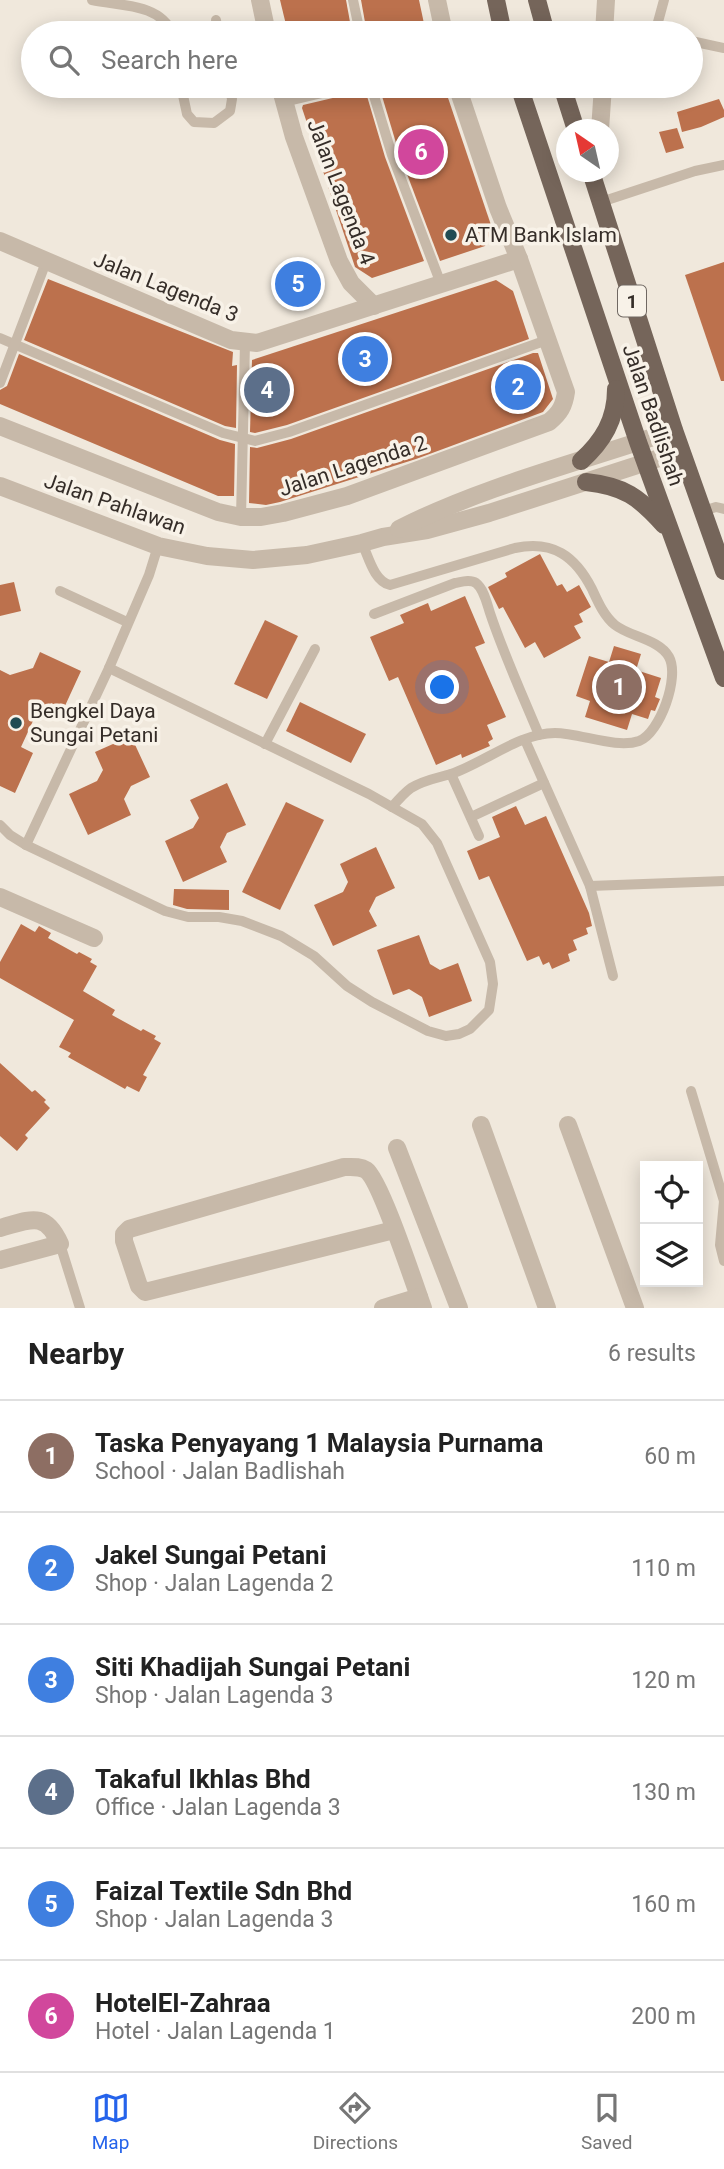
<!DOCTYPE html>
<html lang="en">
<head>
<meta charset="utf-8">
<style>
	body { margin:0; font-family:Roboto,sans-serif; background:#f6f6f6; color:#222 }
	.controls { position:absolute; right:21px; bottom:21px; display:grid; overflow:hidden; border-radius:0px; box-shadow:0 4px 18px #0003 }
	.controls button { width:63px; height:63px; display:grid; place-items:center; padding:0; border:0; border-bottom:2px solid #e0e0e0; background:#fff; color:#222; font:35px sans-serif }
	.compass { position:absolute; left:556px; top:119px; width:63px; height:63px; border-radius:50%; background:#fff; box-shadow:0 4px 18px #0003; rotate:326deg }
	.you { position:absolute; left:443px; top:688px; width:24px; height:24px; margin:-18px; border:5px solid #fff; border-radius:50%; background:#1a73e8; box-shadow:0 0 0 10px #1a73e833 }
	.badge { display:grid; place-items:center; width:46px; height:46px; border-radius:50%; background:#2563eb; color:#fff; font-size:23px; font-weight:700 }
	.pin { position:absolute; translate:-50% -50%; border:4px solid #fff; box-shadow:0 2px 7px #0006 }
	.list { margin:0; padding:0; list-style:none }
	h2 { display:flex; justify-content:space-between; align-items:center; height:91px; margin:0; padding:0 28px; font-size:30px }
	h2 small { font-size:23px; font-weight:400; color:#767676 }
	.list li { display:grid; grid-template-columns:46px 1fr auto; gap:21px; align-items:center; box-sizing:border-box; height:112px; padding:0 28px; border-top:2px solid #e0e0e0 }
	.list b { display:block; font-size:26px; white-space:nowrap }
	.list p { margin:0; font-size:23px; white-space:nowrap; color:#767676 }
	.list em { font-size:23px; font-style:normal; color:#767676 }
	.icon { flex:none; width:38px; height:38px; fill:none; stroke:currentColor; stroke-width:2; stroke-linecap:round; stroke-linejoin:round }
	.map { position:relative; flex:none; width:724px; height:1308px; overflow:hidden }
	.search { position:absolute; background:#fff; box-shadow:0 4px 18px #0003; left:21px; right:21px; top:21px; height:77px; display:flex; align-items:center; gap:18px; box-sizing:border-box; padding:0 24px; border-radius:38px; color:#767676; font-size:26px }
	.sheet { height:763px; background:#fff }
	nav { display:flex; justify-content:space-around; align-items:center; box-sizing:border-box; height:98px; border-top:2px solid #e0e0e0; background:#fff; font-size:19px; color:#767676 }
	nav a { display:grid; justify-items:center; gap:4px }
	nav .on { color:#2563eb }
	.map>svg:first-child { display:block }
	.building { fill:#bc714d }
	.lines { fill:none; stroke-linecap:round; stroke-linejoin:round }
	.service { stroke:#c7b9a9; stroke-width:10 }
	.minor { stroke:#c7b9a9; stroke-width:18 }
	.tertiary { stroke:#c7b9a9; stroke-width:18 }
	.primary { stroke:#75655a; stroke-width:18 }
	.poi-dot { fill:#214c53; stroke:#f8f2e8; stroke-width:2.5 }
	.labels { text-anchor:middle; stroke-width:7; stroke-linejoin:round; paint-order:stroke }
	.shield { fill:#f8f2e8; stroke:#706862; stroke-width:2 }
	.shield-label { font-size:19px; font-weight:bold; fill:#352d28 }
	.street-label { font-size:21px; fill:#352d28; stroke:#f8f2e8 }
	.poi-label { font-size:21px; fill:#352d28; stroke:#f8f2e8; text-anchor:start }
</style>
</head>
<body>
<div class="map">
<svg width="724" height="1308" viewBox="0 0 724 1308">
	<rect width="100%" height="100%" fill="#f0e8dc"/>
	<g class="building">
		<path d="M280,0H346L352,33H288Z"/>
		<path d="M361,0H419L426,33H367Z"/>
		<path d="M359,86H364L385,157L424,261L372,278L355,267L302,108L303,105L354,93Z"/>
		<path d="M379,86H444L492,228L485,246L440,261L399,153Z"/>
		<path d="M719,99L724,110V117L701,127L682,132L677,112Z"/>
		<path d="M677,128L684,148L666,153L659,132Z"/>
		<path d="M724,262V381H721L685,275Z"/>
		<path d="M302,263L314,299L293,306L281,271Z"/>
		<path d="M48,279L233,352L232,366L237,365L236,428L225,426L24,340Z"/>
		<path d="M496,280L513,291L529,339L287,425L255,433L250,432L252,360Z"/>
		<path d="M533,353H538L553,399L543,412L416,459L280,502L266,505L249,503L250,447L257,448L291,439Z"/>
		<path d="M19,354L220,440L235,444L234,496H218L0,404V390L7,386Z"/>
		<path d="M540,554L557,586L562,584L567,592L579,585L591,607L579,614L583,622L574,626L581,638L544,658L535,642L525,648L503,607L499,609L488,587L507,577L505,573Z"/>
		<path d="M14,582L21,611L0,616V585Z"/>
		<path d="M465,596L485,643L475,647L506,717L487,725L493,739L488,742L490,746L462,758L461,754L436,765L398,677L389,681L370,637L404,623L400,615L428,603L431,611Z"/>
		<path d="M265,620L298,636L267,699L234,684Z"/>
		<path d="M614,646L641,654L636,670L661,678L655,697L660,699L655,711L651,710L648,719L632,714L627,730L585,717L590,701L576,696L589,656L609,662Z"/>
		<path d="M40,652L81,671L64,708L51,703L45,714L38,710L21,747L33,753L15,793L0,786V670L10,675L33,668Z"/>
		<path d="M300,702L366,734L351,763L286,731Z"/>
		<path d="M131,736L150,777L131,786L124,799L131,815L88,835L69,794L97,781L103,770L95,752Z"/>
		<path d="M227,783L246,825L227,833L220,847L227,862L183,882L165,841L193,828L199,818L190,800Z"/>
		<path d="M286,802L324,820L280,910L242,892Z"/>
		<path d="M516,806L525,825L546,816L589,913L592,926L586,928L588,934L573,940L577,950L568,954L570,961L552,969L549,962L543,965L539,956L527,961L489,876L479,880L467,851L500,837L492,817Z"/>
		<path d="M376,847L395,888L376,897L369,911L377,926L333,946L314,905L343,892L348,882L340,864Z"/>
		<path d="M174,889L229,890V910L187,909L173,905Z"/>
		<path d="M21,924L35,932L39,926L51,933L48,938L77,954L79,952L92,959L90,962L97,966L83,991L115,1010L112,1015L141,1031L143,1029L156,1036L154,1039L161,1043L143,1075L147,1077L139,1092L127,1086L125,1089L68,1057L71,1053L59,1047L74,1020L0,978V962Z"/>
		<path d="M419,935L430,964L440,970L458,963L472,1001L429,1017L422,997L409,989L393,995L377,950Z"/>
		<path d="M0,1063L32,1092L35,1090L46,1100L44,1102L50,1108L25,1135L28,1138L17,1151L0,1136Z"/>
	</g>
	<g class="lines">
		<g class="service">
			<path d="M92,0C119,6 160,3 172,33"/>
			<path d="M353,0L360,33"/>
			<path d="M216,20L218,33"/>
			<path d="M604,33H629"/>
			<path d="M655,33L664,0"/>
			<path d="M691,41L724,48"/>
			<path d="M181,86L187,114L194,122L214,123L230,111L232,99L229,86"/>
			<path d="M371,86L392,155L441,284"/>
			<path d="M284,102L352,86"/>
			<path d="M601,202L695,171L724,165"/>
			<path d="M0,338L223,433L255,441L289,432L547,340"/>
			<path d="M0,383L46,262"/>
			<path d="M703,511L716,507L724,509"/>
			<path d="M241,517L245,343"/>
			<path d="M362,543C369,558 374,581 390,585L515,548C553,540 575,556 592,589C598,602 604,616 615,625C630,637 659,639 669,657C680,677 660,733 639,741C616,749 580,733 555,733C519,733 484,763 451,774C437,778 424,780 411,788C404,793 398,800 392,807"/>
			<path d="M60,591L127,622"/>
			<path d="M374,614L455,583C461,582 470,579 476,583C484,589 487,604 490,613C504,655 522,694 539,735"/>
			<path d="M525,740L590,886L724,881"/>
			<path d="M265,744L315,649"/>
			<path d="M451,774L479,836"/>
			<path d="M471,817L544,783"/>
			<path d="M0,825L10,835L26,845L165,911L188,917H219L242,921L281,936L314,956L347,986L372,1002L428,1031L446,1036L459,1034L470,1029L489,1010L493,984L490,962L437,843L422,824L369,794L109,668"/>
			<path d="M26,845L109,668L149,575L158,546"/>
			<path d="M590,886L613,976"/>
			<path d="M691,1091L724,1201"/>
			<path d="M724,1201L720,1245L724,1261"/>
			<path d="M60,1244L80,1308"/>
		</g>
		<g class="minor">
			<path d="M260,0L267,33"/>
			<path d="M437,0L444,33"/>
			<path d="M604,33L606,0"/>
			<path d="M280,86L294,137L339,261L351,283L374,306"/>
			<path d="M600,130L603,86"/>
			<path d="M0,241L231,340L257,343L519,259"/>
			<path d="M0,426L218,512L241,517H261L283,513L347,496L549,422C560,413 564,406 566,392L519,259L498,208L457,86"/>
			<path d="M0,897L94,938"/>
			<path d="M481,1125L547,1308"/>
			<path d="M568,1125L635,1308"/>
			<path d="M397,1148L459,1308"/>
			<path d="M0,1228C30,1220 45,1210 60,1244L0,1260"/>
			<path d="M394,1230L145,1292L139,1286L124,1241V1234L129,1229L344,1167C352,1167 360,1166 366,1170C380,1179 415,1286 423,1308"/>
			<path d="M383,1308L419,1297"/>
		</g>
		<g class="tertiary">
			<path d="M0,486L158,546L207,556L253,560L307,555L362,543L383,537L427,530L489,513L681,451"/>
			<path d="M399,529C483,486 584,461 674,430"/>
		</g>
		<g class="primary">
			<path d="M496,0L503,33"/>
			<path d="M537,0L546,33"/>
			<path d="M519,86L638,442L724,678"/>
			<path d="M562,86L576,130"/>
			<path d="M591,172L674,430L724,571"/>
			<path d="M581,461C603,441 616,420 616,389"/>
			<path d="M586,482C624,486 639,497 664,525"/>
		</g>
	</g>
	<g class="poi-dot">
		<circle cx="451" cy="235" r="7"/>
		<circle cx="16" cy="723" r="7"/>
	</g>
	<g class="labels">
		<rect class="shield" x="618" y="285.5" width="28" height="31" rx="5"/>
		<g class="shield-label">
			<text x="632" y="308">1</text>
		</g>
		<g class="street-label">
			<text transform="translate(341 192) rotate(69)" y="7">Jalan Lagenda 4</text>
			<text transform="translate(166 287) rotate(22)" y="7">Jalan Lagenda 3</text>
			<text transform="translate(653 415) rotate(71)" y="7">Jalan Badlishah</text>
			<text transform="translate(353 466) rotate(-18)" y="7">Jalan Lagenda 2</text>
			<text transform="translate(115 504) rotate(19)" y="7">Jalan Pahlawan</text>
		</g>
		<g class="poi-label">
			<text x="465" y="242">ATM Bank Islam</text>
			<text x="30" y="718">Bengkel Daya<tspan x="30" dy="24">Sungai Petani</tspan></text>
		</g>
	</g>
</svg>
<div class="controls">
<button><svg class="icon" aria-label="locate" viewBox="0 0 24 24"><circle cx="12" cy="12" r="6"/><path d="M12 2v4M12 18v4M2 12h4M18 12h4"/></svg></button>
<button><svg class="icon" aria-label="layers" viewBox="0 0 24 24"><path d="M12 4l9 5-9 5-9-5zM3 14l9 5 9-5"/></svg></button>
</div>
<svg class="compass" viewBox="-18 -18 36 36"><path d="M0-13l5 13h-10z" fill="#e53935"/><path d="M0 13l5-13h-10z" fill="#767676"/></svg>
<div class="you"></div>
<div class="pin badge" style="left:619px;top:687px;background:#8d6e63">1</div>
<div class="pin badge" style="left:518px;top:387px;background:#3f7fe0">2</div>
<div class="pin badge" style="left:365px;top:359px;background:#3f7fe0">3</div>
<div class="pin badge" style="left:267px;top:390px;background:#5c6f8a">4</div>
<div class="pin badge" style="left:298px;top:284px;background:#3f7fe0">5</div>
<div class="pin badge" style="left:421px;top:152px;background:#d1479c">6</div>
<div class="search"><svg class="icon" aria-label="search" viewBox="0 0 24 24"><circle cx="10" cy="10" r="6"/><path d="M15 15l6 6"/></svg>Search here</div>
</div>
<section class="sheet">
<h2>Nearby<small>6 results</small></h2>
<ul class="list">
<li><span class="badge" style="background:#8d6e63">1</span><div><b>Taska Penyayang 1 Malaysia Purnama</b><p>School · Jalan Badlishah</p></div><em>60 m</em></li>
<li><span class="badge" style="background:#3f7fe0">2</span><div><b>Jakel Sungai Petani</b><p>Shop · Jalan Lagenda 2</p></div><em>110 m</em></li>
<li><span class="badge" style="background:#3f7fe0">3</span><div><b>Siti Khadijah Sungai Petani</b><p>Shop · Jalan Lagenda 3</p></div><em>120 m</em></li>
<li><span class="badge" style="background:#5c6f8a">4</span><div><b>Takaful Ikhlas Bhd</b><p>Office · Jalan Lagenda 3</p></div><em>130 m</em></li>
<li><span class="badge" style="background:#3f7fe0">5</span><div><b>Faizal Textile Sdn Bhd</b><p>Shop · Jalan Lagenda 3</p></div><em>160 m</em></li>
<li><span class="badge" style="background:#d1479c">6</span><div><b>HotelEl-Zahraa</b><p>Hotel · Jalan Lagenda 1</p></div><em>200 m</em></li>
</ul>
</section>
<nav>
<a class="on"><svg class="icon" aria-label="map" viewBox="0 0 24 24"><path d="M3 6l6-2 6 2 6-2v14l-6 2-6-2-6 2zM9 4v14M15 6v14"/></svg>Map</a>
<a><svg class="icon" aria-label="directions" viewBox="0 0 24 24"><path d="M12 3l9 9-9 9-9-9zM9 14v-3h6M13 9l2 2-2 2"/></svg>Directions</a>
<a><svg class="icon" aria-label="saved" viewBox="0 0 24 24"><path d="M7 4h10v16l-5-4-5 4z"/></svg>Saved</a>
</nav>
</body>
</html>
